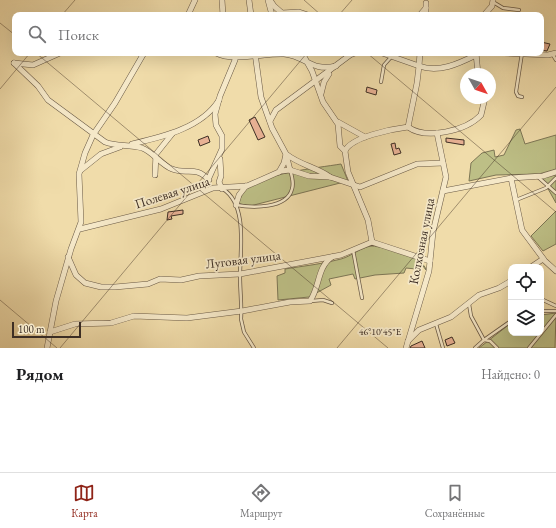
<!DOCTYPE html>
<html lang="ru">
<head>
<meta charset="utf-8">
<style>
	body { margin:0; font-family:"EB Garamond",serif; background:#f6f6f6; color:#202124 }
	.controls { position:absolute; right:12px; bottom:12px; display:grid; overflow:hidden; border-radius:8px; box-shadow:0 4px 16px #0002 }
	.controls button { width:36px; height:36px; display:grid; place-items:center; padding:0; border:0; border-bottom:1px solid #e0e0e0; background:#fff; color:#202124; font:20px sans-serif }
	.compass { position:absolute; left:460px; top:68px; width:36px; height:36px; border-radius:50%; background:#fff; box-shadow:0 4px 16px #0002; rotate:130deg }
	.scale { position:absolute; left:12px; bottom:10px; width:69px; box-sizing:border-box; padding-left:4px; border:2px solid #3d2e24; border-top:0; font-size:11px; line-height:14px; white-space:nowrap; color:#3d2e24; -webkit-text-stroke:3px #f5e8c8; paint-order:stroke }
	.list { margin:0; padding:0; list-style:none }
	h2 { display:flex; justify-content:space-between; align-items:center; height:52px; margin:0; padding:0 16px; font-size:17px }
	h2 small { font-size:13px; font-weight:400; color:#757577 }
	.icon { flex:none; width:22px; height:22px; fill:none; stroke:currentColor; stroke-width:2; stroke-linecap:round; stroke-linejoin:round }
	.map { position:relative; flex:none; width:556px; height:348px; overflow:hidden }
	.search { position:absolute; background:#fff; box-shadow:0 4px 16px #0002; left:12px; right:12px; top:12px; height:44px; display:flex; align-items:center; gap:10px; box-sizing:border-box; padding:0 14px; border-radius:8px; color:#757577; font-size:15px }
	.sheet { height:124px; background:#fff }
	nav { display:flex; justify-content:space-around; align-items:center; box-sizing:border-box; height:56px; border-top:1px solid #e0e0e0; background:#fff; font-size:11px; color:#757577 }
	nav a { display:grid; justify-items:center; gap:2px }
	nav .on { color:#8f2418 }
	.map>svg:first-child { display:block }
	.green { fill:#bdbf86; stroke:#7d7655 }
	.building { fill:#e8b194; stroke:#3d2e24 }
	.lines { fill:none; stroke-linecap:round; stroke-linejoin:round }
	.lane-casing { stroke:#6a5a46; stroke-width:4 }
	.street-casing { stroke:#6a5a46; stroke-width:6 }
	.lane { stroke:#f5e8c8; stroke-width:2.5 }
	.street { stroke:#f5e8c8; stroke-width:5 }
	.ticks { fill:none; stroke:#3d2e24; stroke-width:1; stroke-opacity:0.45 }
	.labels { text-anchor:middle; stroke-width:3.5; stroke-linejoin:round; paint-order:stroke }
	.street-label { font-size:13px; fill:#3d2e24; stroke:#f5e8c8 }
	.ticks-label { font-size:10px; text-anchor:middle; fill:#3d2e24; stroke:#f5e8c8; stroke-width:3.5; stroke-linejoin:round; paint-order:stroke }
</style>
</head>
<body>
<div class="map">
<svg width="556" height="348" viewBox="0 0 556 348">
	<rect width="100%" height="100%" fill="#f0dcaa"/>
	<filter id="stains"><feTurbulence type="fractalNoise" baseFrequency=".005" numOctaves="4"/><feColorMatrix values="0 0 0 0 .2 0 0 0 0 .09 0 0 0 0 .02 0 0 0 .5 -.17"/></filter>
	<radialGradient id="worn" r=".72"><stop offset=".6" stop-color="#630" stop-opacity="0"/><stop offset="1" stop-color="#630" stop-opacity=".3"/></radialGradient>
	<g class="green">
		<path d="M520,129L525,144L556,135V169L539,174L496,175L469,181L471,163L482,153L494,150L495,157L504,155L516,130Z"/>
		<path d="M341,164L348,181L250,206L240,204L239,201C241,198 242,193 245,190C263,173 317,168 341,164Z"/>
		<path d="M556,174V203L542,178Z"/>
		<path d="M556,211V244L543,251L531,236Z"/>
		<path d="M372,246C384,247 424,257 426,270L423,266L417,265L416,269L406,268L404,273L375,275L355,279L353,274L329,279L331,285L309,297L278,300L277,276L285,273V269C303,266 323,264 341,259C352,256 361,247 372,246Z"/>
		<path d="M556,313L555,348H479L511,323V333H541V315Z"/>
	</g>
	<g class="building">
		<path d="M541,42L550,44L547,51L541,50Z"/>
		<path d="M367,87L377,90L376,95L366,92Z"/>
		<path d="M255,117L265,137L258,140L249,120Z"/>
		<path d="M208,136L210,142L200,146L198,140Z"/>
		<path d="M446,138L464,140V145L446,142Z"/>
		<path d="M395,143L396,149L399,148L401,153L394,155L391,144Z"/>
		<path d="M183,210V214L171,216L172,219L167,220L168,212Z"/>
		<path d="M452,337L455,343L447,346L445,340Z"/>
		<path d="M422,341L425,348H410L411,346Z"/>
	</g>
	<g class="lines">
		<defs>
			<g id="lane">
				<path d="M493,2L503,8L519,10"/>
				<path d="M522,53L516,92L518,96L522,97"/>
				<path d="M553,55L556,60"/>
				<path d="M381,82L384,65L392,56"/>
				<path d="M538,177L556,193"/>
				<path d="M223,189C248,205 240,250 240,276C240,291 242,305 241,319L244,332L254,348"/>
				<path d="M516,200L546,188L556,178"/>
				<path d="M236,205C252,208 287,209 292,189C294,183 292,176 290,170"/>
				<path d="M353,250L362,298"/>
				<path d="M541,299L556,306"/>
				<path d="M311,301L323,300L332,303"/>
				<path d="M469,304L471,316L484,340L475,348"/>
				<path d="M541,311H556"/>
				<path d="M436,324L443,348"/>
				<path d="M497,348L490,341L484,340L511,321"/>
				<path d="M529,348L556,315"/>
			</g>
			<g id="street">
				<path d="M222,0L223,15"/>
				<path d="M249,0L251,15"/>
				<path d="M268,0L272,15"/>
				<path d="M270,0L274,6L282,13L299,12L308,15"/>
				<path d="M188,15L195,0"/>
				<path d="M420,15L426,8"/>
				<path d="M426,15V3"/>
				<path d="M484,15L492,6L493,0"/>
				<path d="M216,53C233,62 264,53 284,54C306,56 311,72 336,66"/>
				<path d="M255,53L261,97L272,128L286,154L290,170"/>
				<path d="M302,53L312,71L323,102L338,124L340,146L345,151"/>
				<path d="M382,53L419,66L420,53"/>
				<path d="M476,53L478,74"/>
				<path d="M504,53L548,55L556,53"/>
				<path d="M14,63L38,86L48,100L105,142C117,147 129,144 142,148C153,152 160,164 172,169C187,175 195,165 209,180"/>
				<path d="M14,63L33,65L60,53"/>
				<path d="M321,94L324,82L329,74"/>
				<path d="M270,121L276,110L350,55L355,53"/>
				<path d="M338,122L365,137"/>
				<path d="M408,127C426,140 466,131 481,115L485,98"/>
				<path d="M132,144C162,137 202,128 219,100"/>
				<path d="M220,159L221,176L219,182L222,189"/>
				<path d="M81,170L101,154L120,147"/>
				<path d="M279,172L284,163L286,154C300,165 316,167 330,177"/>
				<path d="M155,175L156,154L172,134"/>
				<path d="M511,178L522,230L545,261L556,271"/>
				<path d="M203,191L222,149V136L216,125L215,114L220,96L235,60L234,53"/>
				<path d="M443,191L511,178L543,176L556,172"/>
				<path d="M236,205L239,195L246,186"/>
				<path d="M80,229L161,209L213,188L247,186L281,171L290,170L309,176L330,177L360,187L417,164L443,163"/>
				<path d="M372,242L368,220L348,172L345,151C351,137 392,129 408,127L417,83L419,66C439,73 458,64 476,55"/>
				<path d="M68,257L76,275L85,283L101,287H115L148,284L160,279L181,280L199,276L240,274L341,255L372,242L430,261"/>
				<path d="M531,267L543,259"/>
				<path d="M50,332L75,324L111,323L134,316L187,318L242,311L290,302L310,301C320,287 317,267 332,257"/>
				<path d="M408,341L419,330L451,317L479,295L499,288L511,281"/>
				<path d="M47,348L56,301L71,249L81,222L79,174L85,153L93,135L115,103L144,53"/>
				<path d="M406,348L429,271L433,232L446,177L437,133"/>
			</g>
		</defs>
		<use href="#lane" class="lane-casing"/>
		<use href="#street" class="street-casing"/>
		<use href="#lane" class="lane"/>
		<use href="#street" class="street"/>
	</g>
	<path class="ticks" d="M304,0L321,15M62,15L75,0M339,15L352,0M0,23L15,35M36,53L388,348M367,53L556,212M0,89L30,53M0,300L57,348M60,348L307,53M337,348L556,87"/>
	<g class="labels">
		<g class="street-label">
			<text transform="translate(172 192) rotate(-18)" y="5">Полевая улица</text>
			<text transform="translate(421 241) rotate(-79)" y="5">Колхозная улица</text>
			<text transform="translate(243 259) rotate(-7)" y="5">Луговая улица</text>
		</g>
	</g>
	<g class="ticks-label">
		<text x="380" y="335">46°10'45"E</text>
	</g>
	<rect width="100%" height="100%" filter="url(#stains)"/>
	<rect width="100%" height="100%" fill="url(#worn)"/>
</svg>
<div class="controls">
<button><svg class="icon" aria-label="locate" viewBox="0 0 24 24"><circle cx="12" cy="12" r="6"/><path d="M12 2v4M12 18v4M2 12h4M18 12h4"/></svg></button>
<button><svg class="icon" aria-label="layers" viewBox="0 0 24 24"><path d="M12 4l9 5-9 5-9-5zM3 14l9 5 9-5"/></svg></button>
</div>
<svg class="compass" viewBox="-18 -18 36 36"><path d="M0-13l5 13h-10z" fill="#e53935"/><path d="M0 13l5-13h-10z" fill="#757577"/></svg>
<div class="scale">100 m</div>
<div class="search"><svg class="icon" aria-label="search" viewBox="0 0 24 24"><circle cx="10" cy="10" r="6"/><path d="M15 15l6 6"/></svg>Поиск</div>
</div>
<section class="sheet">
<h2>Рядом<small>Найдено: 0</small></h2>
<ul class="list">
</ul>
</section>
<nav>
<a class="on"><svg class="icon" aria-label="map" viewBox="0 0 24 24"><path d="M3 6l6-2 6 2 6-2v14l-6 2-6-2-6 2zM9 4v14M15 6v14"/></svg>Карта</a>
<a><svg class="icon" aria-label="directions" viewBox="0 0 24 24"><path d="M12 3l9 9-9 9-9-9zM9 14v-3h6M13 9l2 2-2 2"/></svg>Маршрут</a>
<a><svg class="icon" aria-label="saved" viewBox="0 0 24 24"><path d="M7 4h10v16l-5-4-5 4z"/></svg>Сохранённые</a>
</nav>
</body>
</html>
